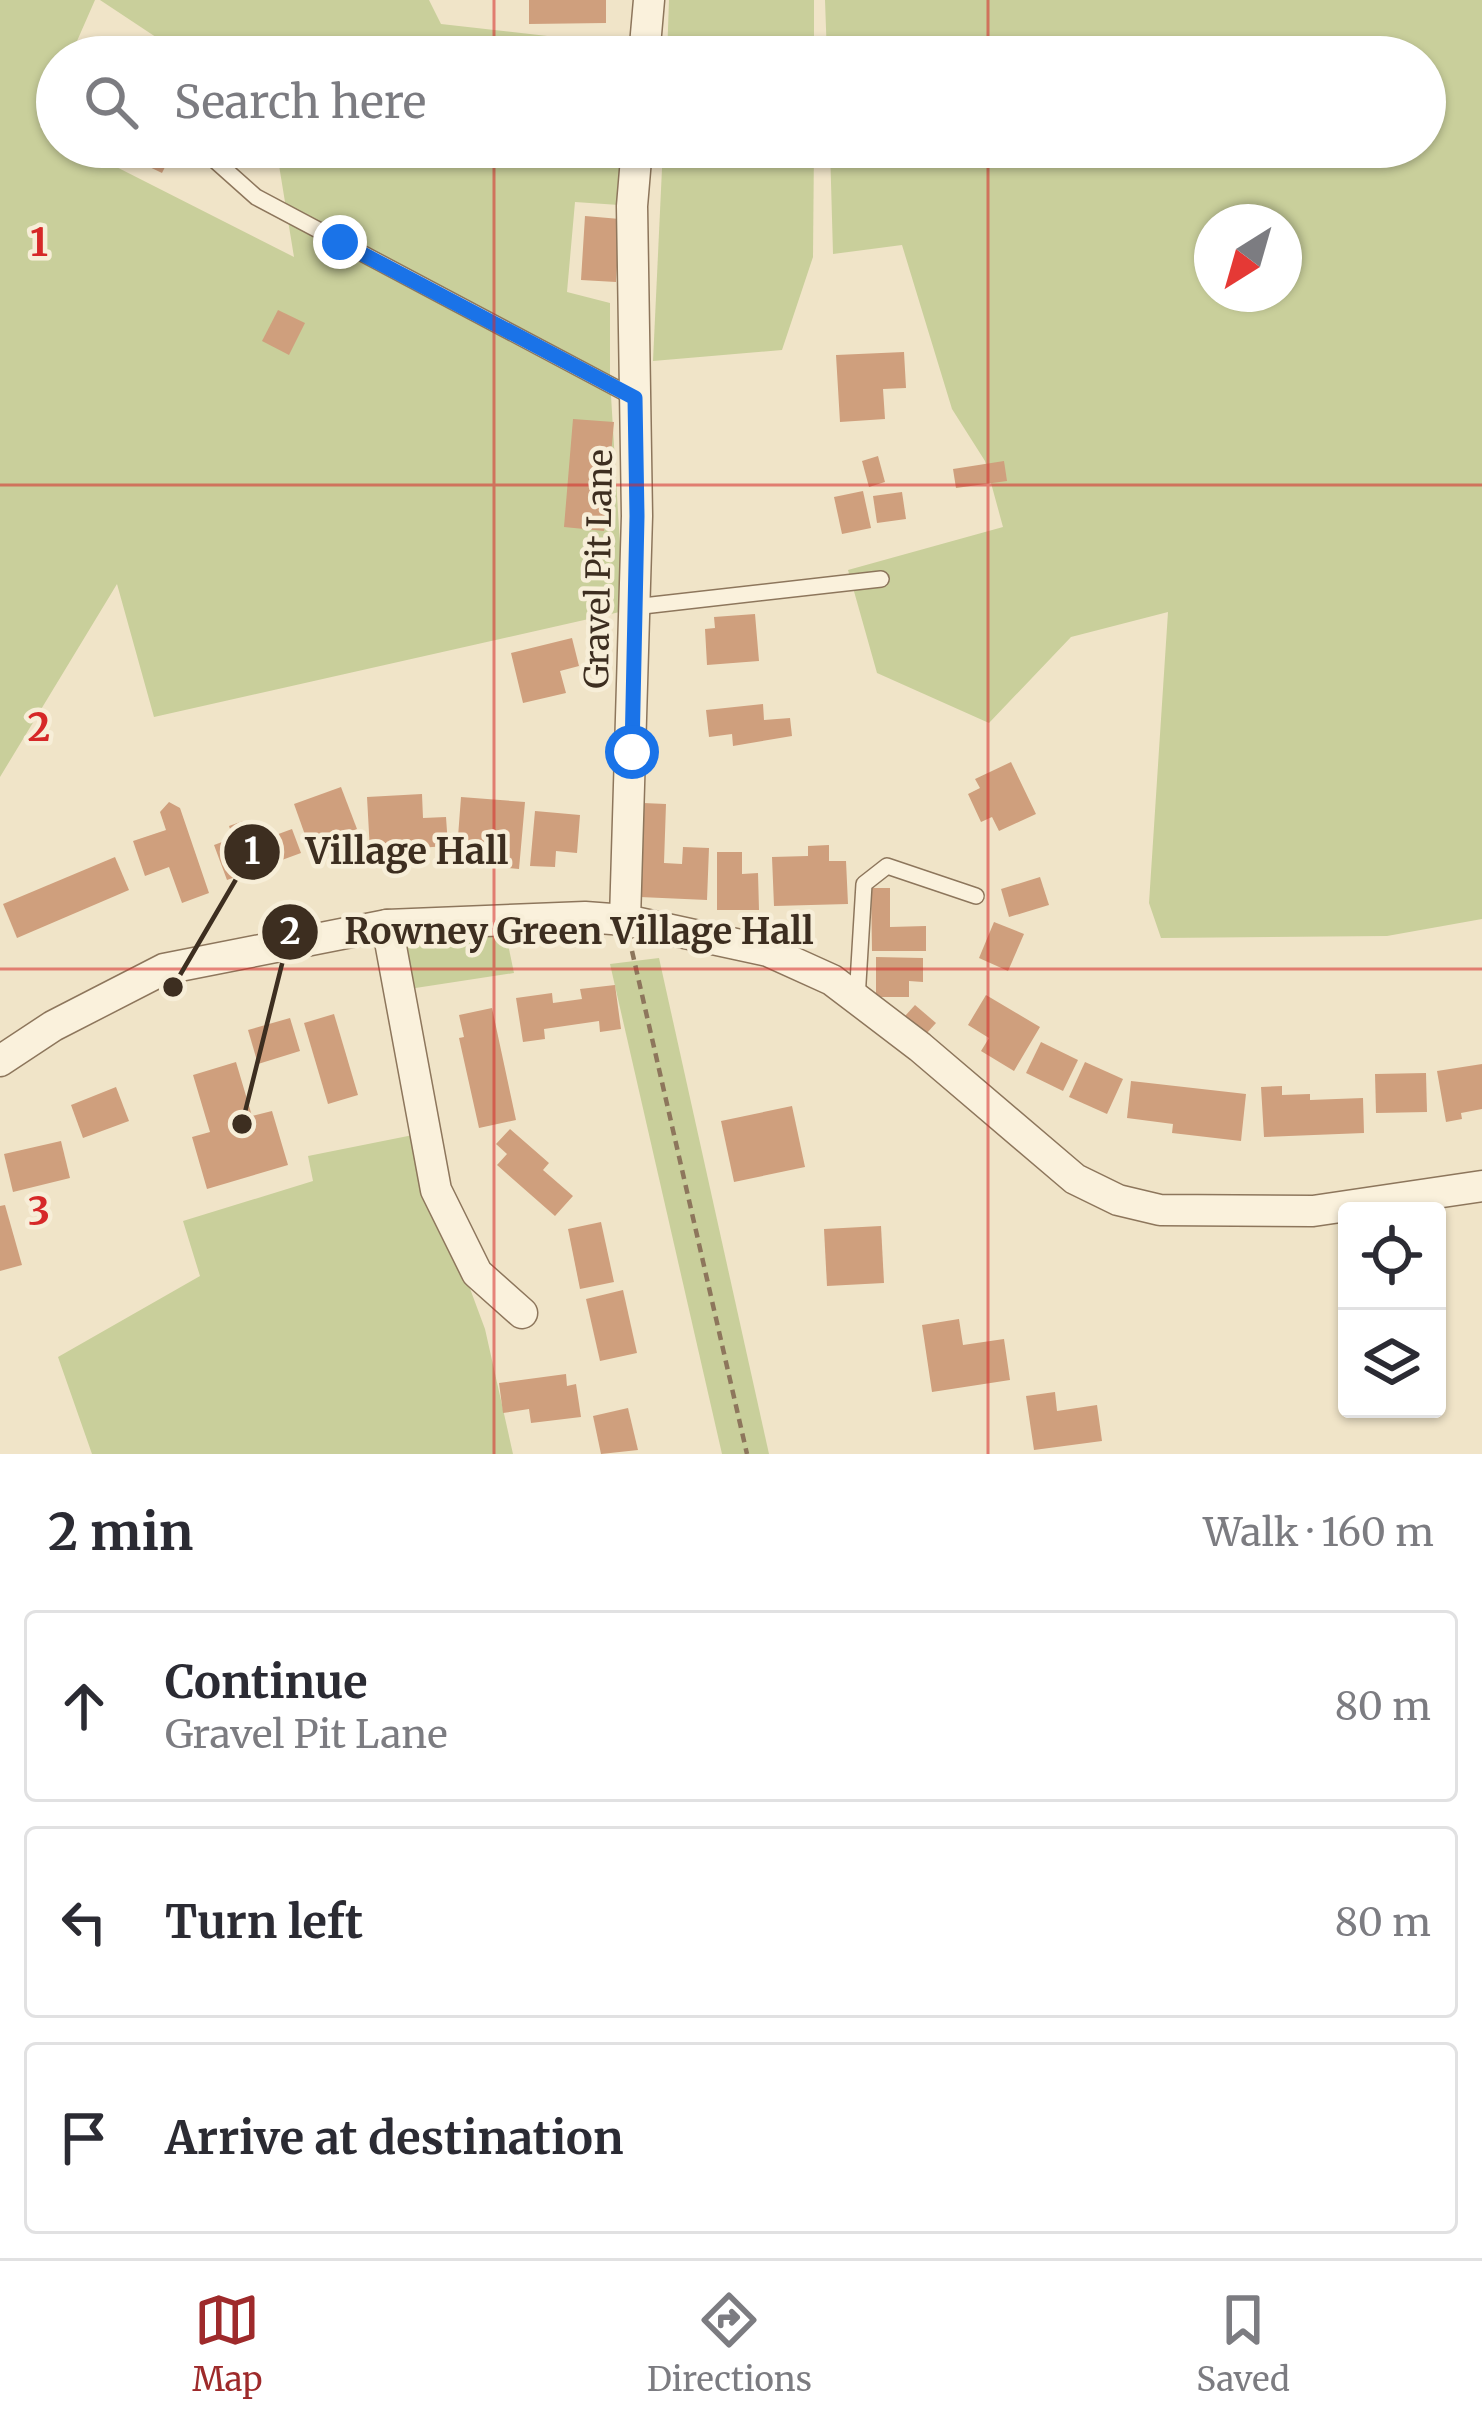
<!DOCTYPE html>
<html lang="en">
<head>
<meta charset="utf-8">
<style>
	body { margin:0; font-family:Merriweather,serif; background:#f7f7f7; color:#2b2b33 }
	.controls { position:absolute; right:36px; bottom:36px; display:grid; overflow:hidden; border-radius:12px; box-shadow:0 3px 9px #0004 }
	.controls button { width:108px; height:108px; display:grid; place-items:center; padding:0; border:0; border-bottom:3px solid #e1e1e2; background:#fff; color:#2b2b33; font:60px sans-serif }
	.compass { position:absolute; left:1194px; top:204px; width:108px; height:108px; border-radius:50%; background:#fff; box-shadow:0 3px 9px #0004; rotate:217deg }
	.stop { position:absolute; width:36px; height:36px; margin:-27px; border:9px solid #1a73e8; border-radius:50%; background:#fff }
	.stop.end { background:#1a73e8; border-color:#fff; box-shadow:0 3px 12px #0008 }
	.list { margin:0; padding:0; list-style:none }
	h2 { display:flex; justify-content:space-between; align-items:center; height:156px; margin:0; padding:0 48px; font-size:51px }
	h2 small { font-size:39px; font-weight:400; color:#7c7c81 }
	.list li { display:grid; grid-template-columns:78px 1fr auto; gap:36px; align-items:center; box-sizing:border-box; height:192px; margin:0 24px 24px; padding:0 24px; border:3px solid #e1e1e2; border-radius:12px }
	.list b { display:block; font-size:45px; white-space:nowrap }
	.list p { margin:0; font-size:39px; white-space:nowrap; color:#7c7c81 }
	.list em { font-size:39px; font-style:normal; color:#7c7c81 }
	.icon { flex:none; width:66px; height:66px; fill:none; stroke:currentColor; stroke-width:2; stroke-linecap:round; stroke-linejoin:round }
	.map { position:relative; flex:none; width:1482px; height:1454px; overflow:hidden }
	.search { position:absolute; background:#fff; box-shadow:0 3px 9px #0004; left:36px; right:36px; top:36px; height:132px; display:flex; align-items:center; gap:30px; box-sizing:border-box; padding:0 42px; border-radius:66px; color:#7c7c81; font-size:45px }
	.sheet { height:804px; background:#fff }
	nav { display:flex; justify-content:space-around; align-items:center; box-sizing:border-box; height:168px; border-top:3px solid #e1e1e2; background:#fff; font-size:33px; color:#7c7c81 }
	nav a { display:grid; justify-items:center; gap:6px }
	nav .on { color:#9e2a2b }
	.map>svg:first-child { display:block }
	.green { fill:#c9cf9b; fill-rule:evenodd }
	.building { fill:#cf9f7d }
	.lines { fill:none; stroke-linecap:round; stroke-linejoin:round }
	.lane-casing { stroke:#8d765c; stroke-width:18 }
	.street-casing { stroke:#8d765c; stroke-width:33 }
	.path { stroke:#8d765c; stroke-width:4.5; stroke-dasharray:9 6; stroke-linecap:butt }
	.lane { stroke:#faf1dc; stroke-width:15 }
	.street { stroke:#faf1dc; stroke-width:30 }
	.route { stroke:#1a73e8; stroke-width:15 }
	.grid { fill:none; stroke:#d62828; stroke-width:3; stroke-opacity:0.55 }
	.labels { text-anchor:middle; stroke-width:9; stroke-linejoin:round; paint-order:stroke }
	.street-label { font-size:33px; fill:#3d2e20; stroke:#f7eed8 }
	.grid-label { font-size:39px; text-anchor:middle; font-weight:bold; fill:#d62828; stroke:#f7eed8; stroke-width:9; stroke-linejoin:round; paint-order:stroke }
	.leader { fill:none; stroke:#3d2e20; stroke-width:4.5 }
	.callout-dot { fill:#3d2e20; stroke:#f7eed8; stroke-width:4.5 }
	.mark-label { font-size:36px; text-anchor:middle; font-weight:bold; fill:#fff }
	.callout-label { font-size:36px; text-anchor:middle; font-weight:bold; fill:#3d2e20; stroke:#f7eed8; stroke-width:9; stroke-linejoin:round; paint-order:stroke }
</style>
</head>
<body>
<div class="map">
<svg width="1482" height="1454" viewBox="0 0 1482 1454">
	<rect width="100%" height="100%" fill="#f0e4c8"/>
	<g class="green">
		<path d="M0,0H95L70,57H57V87L40,127L57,137V147H77L294,257L276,147H622L619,205L575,202L567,292L610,303V379L624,611L154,717L117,584L0,777Z"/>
		<path d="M100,0H429L441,24L626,45V57H186Z"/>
		<path d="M669,0H814V57H667Z"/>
		<path d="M825,0H1482V919L1387,936L1161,938L1149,903L1168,612L1071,637L989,723L877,673L848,570L1003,527L985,461L952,409L902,245L833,254L830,147H1425V57H827ZM1212,222H1284V294H1212Z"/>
		<path d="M663,147H814L813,257L782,350L653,361Z"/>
		<path d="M505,930L514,973L409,989L397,931Z"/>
		<path d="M659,958L769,1454H722L610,964Z"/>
		<path d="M413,1135L485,1329L513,1454H92L58,1357L200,1276L183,1221L313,1181L308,1156Z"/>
	</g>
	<g class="building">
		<path d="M529,0H606V23L529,24Z"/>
		<path d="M108,147H175L162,173Z"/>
		<path d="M585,216L620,219L616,282L581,280Z"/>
		<path d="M278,310L305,323L289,355L262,341Z"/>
		<path d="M904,352L906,388L883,389L885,419L840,422L836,355Z"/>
		<path d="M573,419L614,422L604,531L564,527Z"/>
		<path d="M878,456L885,482L869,487L862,461Z"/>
		<path d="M1004,461L1007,481L956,488L953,469Z"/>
		<path d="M863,491L871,528L842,534L834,497Z"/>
		<path d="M902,492L906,519L877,523L873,496Z"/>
		<path d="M755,614L759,661L707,665L705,629L715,628L714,617Z"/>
		<path d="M572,638L579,666L560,671L566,693L523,703L511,653Z"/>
		<path d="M763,704L764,720L790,718L792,736L733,746L732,734L709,737L706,710Z"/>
		<path d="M1011,762L1036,814L999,831L992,817L981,822L968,794L980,788L975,779Z"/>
		<path d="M341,787L357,829L309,846L294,804Z"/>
		<path d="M422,794L423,818L446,817L448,846L370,851L367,797Z"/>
		<path d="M461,797L525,802L519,869L494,867L495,853L457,850Z"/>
		<path d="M169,802L180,808L209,893L182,903L169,867L145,876L133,841L166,830L160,812Z"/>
		<path d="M643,803L666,804L664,863L682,864L683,847L709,848L707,900L640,897Z"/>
		<path d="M535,811L580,815L577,853L556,851L555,867L530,866Z"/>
		<path d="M243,821L251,844L292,829L301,853L227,880L214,845L233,838L229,826Z"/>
		<path d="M829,845V861H846L848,904L774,906L772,857L808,856V846Z"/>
		<path d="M717,852H742V874L758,873L759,910H717Z"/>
		<path d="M115,857L129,890L17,938L3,904Z"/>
		<path d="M1040,877L1049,905L1009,917L1001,889Z"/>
		<path d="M871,888H890V927L926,926V951H872Z"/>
		<path d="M994,922L1024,934L1008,971L979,958Z"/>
		<path d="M876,957L923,958V982L909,981V997H876Z"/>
		<path d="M615,985L621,1029L600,1032L599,1021L544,1029L545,1039L523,1042L516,998L552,993L553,1003L582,999L580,989Z"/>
		<path d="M986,995L1040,1027L1014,1071L981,1051L989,1038L968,1025Z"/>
		<path d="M915,1005L936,1023L926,1034L905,1016Z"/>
		<path d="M492,1008L516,1120L479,1128L459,1038L464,1037L459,1015Z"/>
		<path d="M334,1014L358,1095L328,1104L304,1023Z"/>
		<path d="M290,1018L300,1051L258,1064L248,1030Z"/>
		<path d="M1041,1042L1078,1060L1063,1091L1026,1073Z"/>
		<path d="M236,1062L252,1116L272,1111L288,1165L207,1189L192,1137L210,1132L193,1075Z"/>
		<path d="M1085,1062L1123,1079L1107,1114L1069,1097Z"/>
		<path d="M1482,1064V1109L1461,1113L1462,1119L1446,1122L1437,1071Z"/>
		<path d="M1426,1073L1427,1112L1376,1113L1375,1074Z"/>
		<path d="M1131,1081L1246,1094L1241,1141L1172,1133L1173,1124L1127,1118Z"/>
		<path d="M1282,1086V1095L1310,1094V1100L1363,1098L1364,1133L1264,1137L1261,1087Z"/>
		<path d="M116,1087L129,1121L83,1138L71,1105Z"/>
		<path d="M792,1106L805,1167L734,1182L721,1121Z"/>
		<path d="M510,1129L549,1163L543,1170L573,1196L555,1216L497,1165L507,1154L496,1144Z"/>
		<path d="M61,1141L70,1178L13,1192L4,1154Z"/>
		<path d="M5,1205L22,1265L0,1271V1206Z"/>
		<path d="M601,1222L614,1282L580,1289L568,1229Z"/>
		<path d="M881,1226L884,1283L827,1286L824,1229Z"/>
		<path d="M623,1290L637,1353L600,1361L586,1299Z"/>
		<path d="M959,1319L963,1345L1004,1339L1010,1380L932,1392L922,1325Z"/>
		<path d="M566,1374L567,1386L576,1384L581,1417L531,1423L529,1409L503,1413L499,1383Z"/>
		<path d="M1055,1392L1057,1411L1097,1405L1102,1441L1034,1450L1026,1396Z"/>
		<path d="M628,1408L638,1450L601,1454L593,1416Z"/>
	</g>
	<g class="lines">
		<defs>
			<g id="lane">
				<path d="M210,156L256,197L635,398"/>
				<path d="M634,607L881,579"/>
				<path d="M857,999L864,884L887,866L976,896"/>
			</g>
			<g id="street">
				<path d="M644,57L649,0"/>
				<path d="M625,920L637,516L632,206L637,147"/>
				<path d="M387,925L436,1190L477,1273L522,1313"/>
				<path d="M0,1061L53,1026L164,969L387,925L585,917L625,920L768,951L832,980L920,1047L1075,1179L1118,1200L1160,1210L1313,1211L1482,1186"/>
			</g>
		</defs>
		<use href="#lane" class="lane-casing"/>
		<use href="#street" class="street-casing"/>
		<path class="path" d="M632,951L747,1454"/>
		<use href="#lane" class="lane"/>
		<use href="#street" class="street"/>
	</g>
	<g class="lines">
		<path class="route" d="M340,242L635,398L637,516L632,752"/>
	</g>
	<path class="grid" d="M494,0V57M988,0V57M494,147V1454M988,147V1454M0,485H1482M0,969H1482"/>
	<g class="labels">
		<g class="street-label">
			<text transform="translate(598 569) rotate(-89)" y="12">Gravel Pit Lane</text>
		</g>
	</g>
	<g class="grid-label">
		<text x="39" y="256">1</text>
		<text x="39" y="741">2</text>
		<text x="39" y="1225">3</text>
	</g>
	<path class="leader" d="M173 987L252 852M242 1124L290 932"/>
	<g class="callout-dot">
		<circle cx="173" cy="987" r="12"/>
		<circle cx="242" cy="1124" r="12"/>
		<circle cx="252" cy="852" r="30"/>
		<circle cx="290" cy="932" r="30"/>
	</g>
	<g class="mark-label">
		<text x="252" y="864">1</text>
		<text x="290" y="944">2</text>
	</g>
	<g class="callout-label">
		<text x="407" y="864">Village Hall</text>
		<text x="579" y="944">Rowney Green Village Hall</text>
	</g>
</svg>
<div class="controls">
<button><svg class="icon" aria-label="locate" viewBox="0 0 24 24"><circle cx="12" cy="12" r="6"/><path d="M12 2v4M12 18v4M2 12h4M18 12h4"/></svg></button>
<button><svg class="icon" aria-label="layers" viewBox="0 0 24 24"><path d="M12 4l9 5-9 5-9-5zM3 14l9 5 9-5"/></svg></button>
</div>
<svg class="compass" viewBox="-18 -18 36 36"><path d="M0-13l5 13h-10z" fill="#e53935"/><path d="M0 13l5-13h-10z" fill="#7c7c81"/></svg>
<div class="stop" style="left:632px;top:752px"></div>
<div class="stop end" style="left:340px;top:242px"></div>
<div class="search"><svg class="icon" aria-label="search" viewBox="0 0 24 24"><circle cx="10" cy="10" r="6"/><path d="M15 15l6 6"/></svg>Search here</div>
</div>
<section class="sheet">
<h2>2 min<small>Walk · 160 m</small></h2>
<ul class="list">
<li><svg class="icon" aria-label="ahead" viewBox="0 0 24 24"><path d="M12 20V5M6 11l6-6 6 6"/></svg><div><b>Continue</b><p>Gravel Pit Lane</p></div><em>80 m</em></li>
<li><svg class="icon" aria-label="left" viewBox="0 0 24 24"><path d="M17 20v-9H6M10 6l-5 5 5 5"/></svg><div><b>Turn left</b></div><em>80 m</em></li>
<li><svg class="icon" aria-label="arrive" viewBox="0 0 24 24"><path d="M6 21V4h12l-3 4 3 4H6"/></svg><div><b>Arrive at destination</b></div></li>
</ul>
</section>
<nav>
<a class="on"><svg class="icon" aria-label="map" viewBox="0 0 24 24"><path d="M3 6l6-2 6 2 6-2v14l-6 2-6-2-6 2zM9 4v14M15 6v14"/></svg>Map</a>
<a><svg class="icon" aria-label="directions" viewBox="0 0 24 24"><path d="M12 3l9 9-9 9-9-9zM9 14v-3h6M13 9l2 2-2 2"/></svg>Directions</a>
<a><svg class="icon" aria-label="saved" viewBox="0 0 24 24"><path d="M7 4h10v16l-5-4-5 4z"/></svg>Saved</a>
</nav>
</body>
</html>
